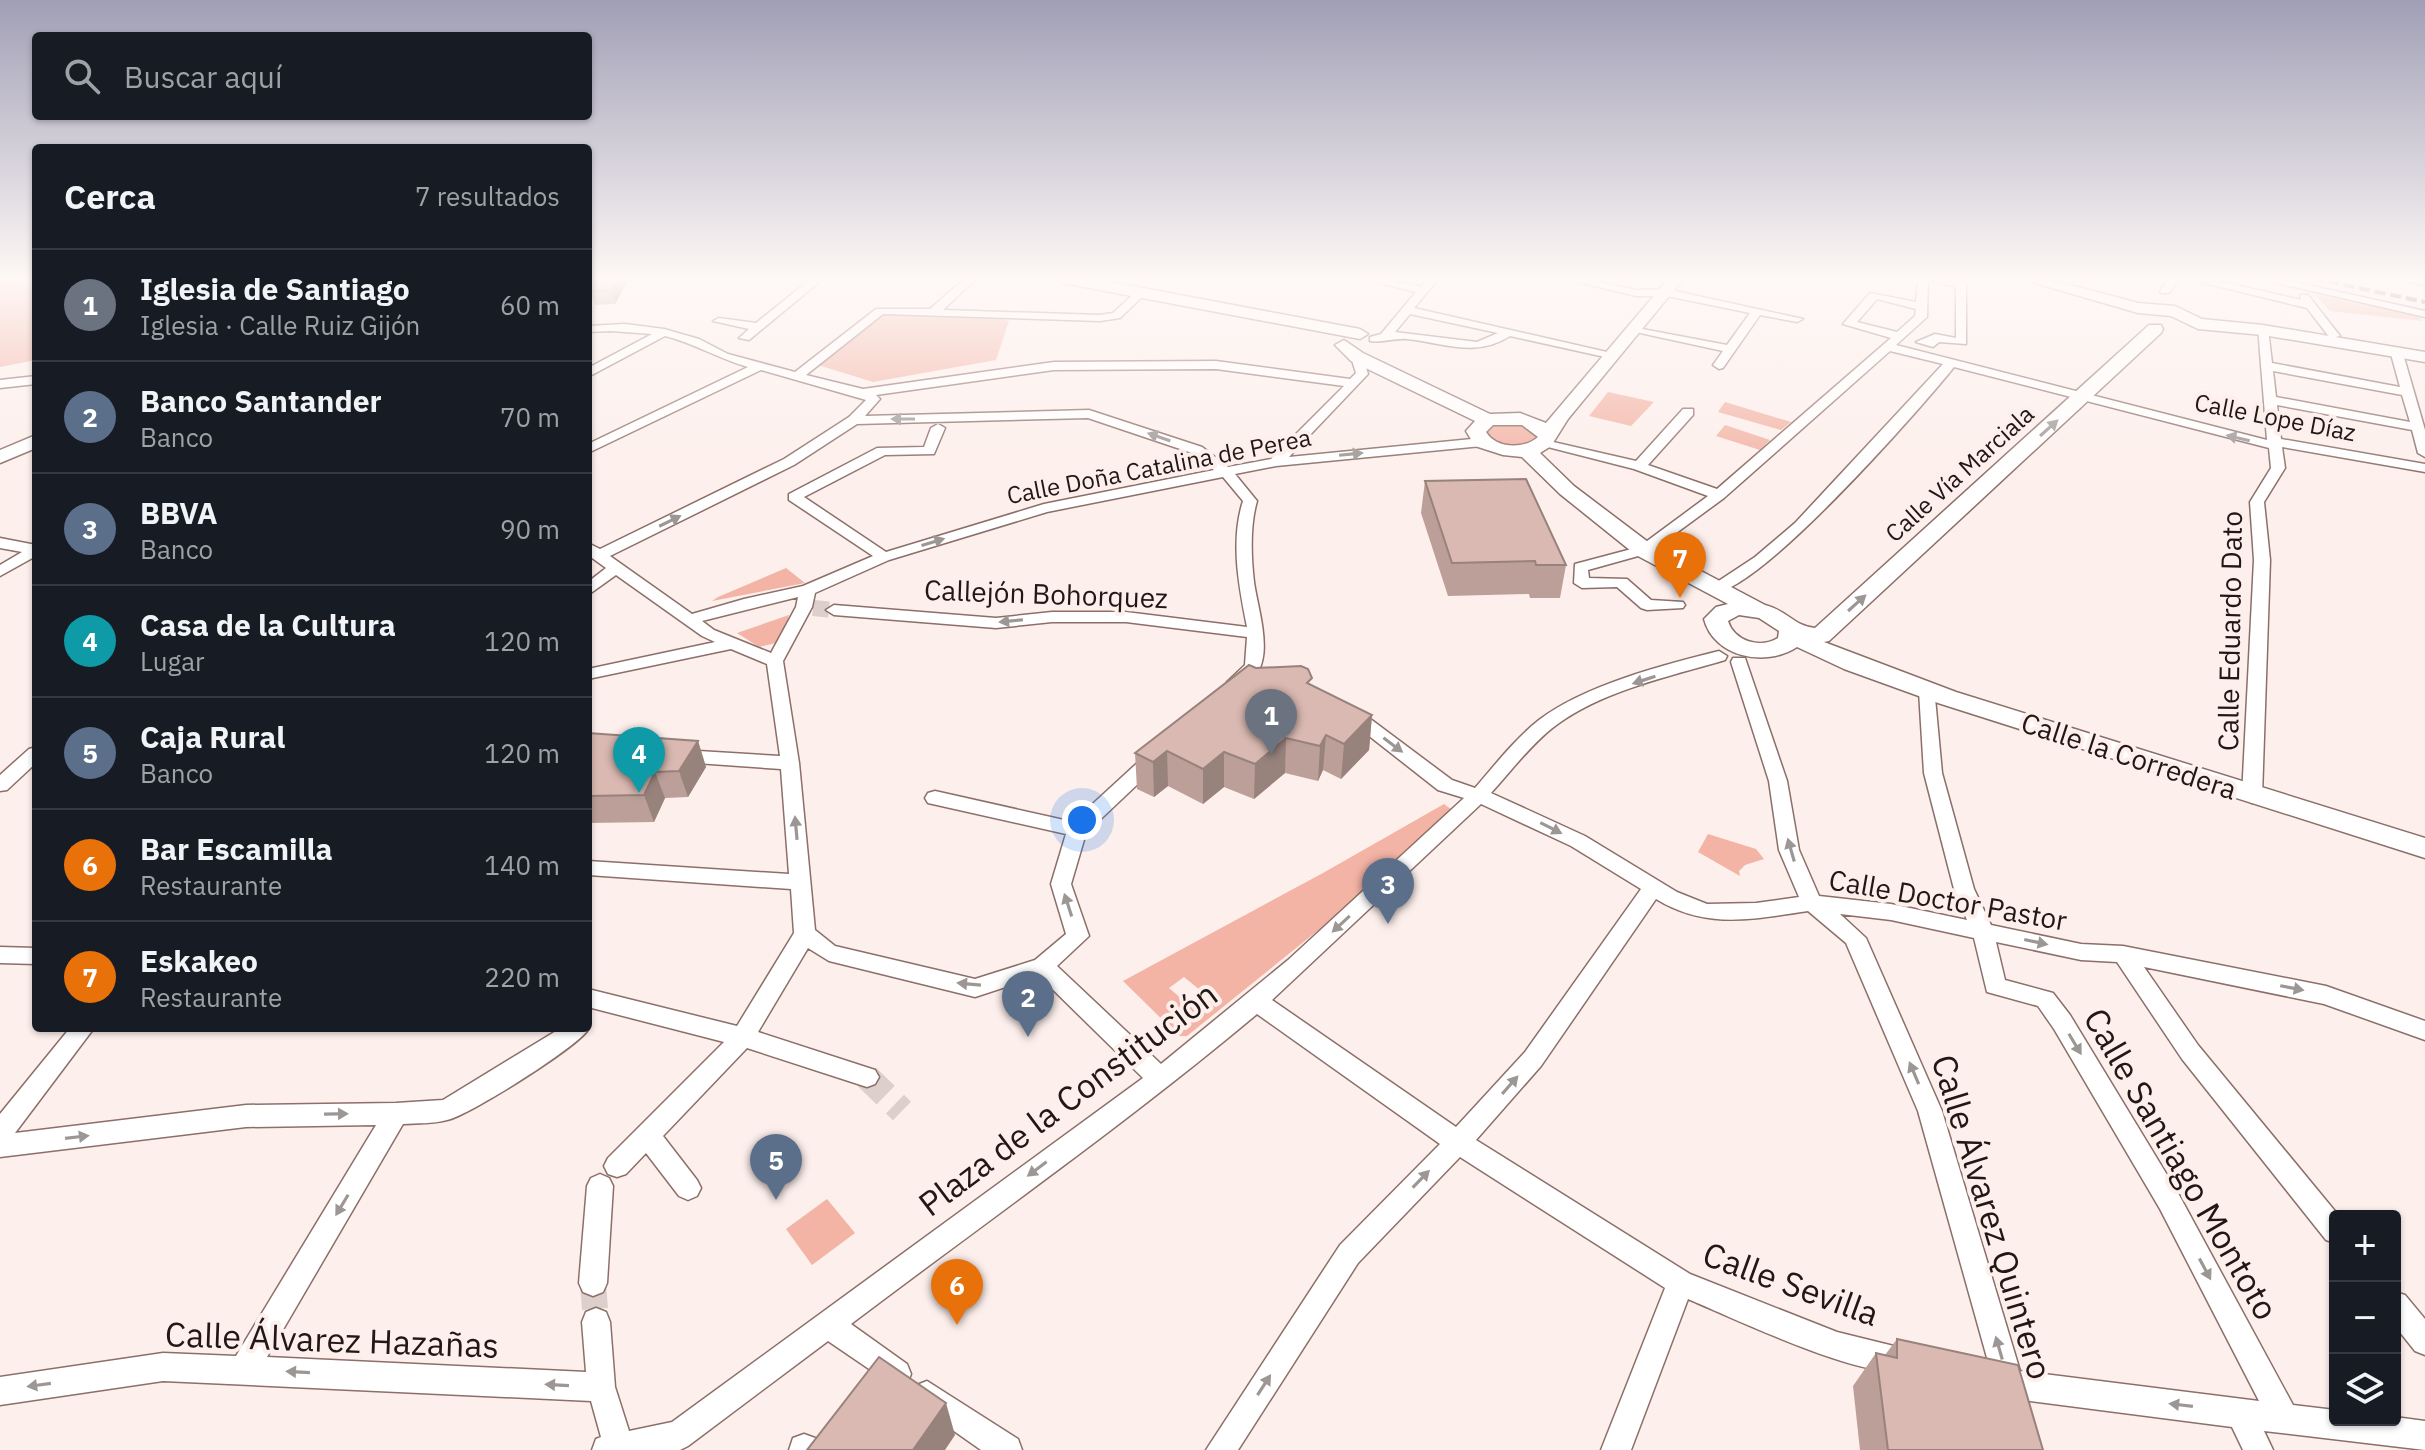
<!DOCTYPE html>
<html lang="es">
<head>
<meta charset="utf-8">
<style>
	body { margin:0; font-family:"IBM Plex Sans",sans-serif; background:#20242c; color:#f1f3f6 }
	.controls { position:absolute; right:24px; bottom:24px; display:grid; overflow:hidden; border-radius:8px; box-shadow:0 2px 6px #0004 }
	.controls button { width:72px; height:72px; display:grid; place-items:center; padding:0; border:0; border-bottom:2px solid #363941; background:#171b24; color:#f1f3f6; font:40px sans-serif }
	.you { position:absolute; left:1082px; top:820px; width:28px; height:28px; margin:-20px; border:6px solid #fff; border-radius:50%; background:#1a73e8; box-shadow:0 0 0 12px #1a73e833 }
	.badge { display:grid; place-items:center; width:52px; height:52px; border-radius:50%; background:#8c9099; color:#fff; font-size:26px; font-weight:700 }
	.pin { position:absolute; translate:-50% -66px; filter:drop-shadow(0 2px 4px #0008) }
	.pin::after { content:''; position:absolute; top:42px; width:28px; height:24px; background:inherit; clip-path:polygon(0 0,100% 0,50% 100%) }
	.list { margin:0; padding:0; list-style:none }
	h2 { display:flex; justify-content:space-between; align-items:center; height:104px; margin:0; padding:0 32px; font-size:34px }
	h2 small { font-size:26px; font-weight:400; color:#9ea1a6 }
	.list li { display:grid; grid-template-columns:52px 1fr auto; gap:24px; align-items:center; box-sizing:border-box; height:112px; padding:0 32px; border-top:2px solid #363941 }
	.list b { display:block; font-size:30px; white-space:nowrap }
	.list p { margin:0; font-size:26px; white-space:nowrap; color:#9ea1a6 }
	.list em { font-size:26px; font-style:normal; color:#9ea1a6 }
	.icon { flex:none; width:44px; height:44px; fill:none; stroke:currentColor; stroke-width:2; stroke-linecap:round; stroke-linejoin:round }
	.map { position:relative; flex:none; width:2425px; height:1450px; overflow:hidden }
	.search { position:absolute; background:#171b24; box-shadow:0 2px 6px #0004; left:32px; top:32px; width:560px; height:88px; display:flex; align-items:center; gap:20px; box-sizing:border-box; padding:0 28px; border-radius:8px; color:#9ea1a6; font-size:30px }
	.panel { position:absolute; background:#171b24; box-shadow:0 2px 6px #0004; left:32px; top:144px; width:560px; height:888px; border-radius:8px }
	.map>svg:first-child { display:block }
	.green { fill:#f3b3a5; fill-rule:evenodd }
	.lines { fill:none; stroke-linecap:round; stroke-linejoin:round }
	.street-tunnel-far1 { stroke:#dccfcc; stroke-width:16; stroke-dasharray:16 8; stroke-linecap:butt }
	.street-tunnel { stroke:#dccfcc; stroke-width:26; stroke-dasharray:26 13; stroke-linecap:butt }
	.street-casing { stroke:#8c6f68; stroke-width:3 }
	.secondary-casing { stroke:#8c6f68; stroke-width:3 }
	.street { fill:#fff; fill-rule:evenodd }
	.secondary { fill:#fff; fill-rule:evenodd }
	.rail { stroke:#544845; stroke-width:4; stroke-dasharray:11 5; stroke-linecap:butt }
	.wall { fill:#bb9f98 }
	.shaded-wall { fill:#98827c }
	.building { fill:#d9b9b1; stroke:#98827c; stroke-width:2 }
	.oneway { fill:#9c9795 }
	.labels { text-anchor:middle; stroke-width:8; stroke-linejoin:round; paint-order:stroke }
	.far-street-label { font-size:24px; fill:#221714; stroke:#fdefec }
	.street-label { font-size:28px; fill:#221714; stroke:#fdefec }
	.near-street-label { font-size:34px; fill:#221714; stroke:#fdefec }
</style>
</head>
<body>
<div class="map">
<svg width="2425" height="1450" viewBox="0 0 2425 1450">
	<rect width="100%" height="100%" fill="#fdefec"/>
	<g class="green">
		<path d="M0,278H33L36,283V360L0,367Z"/>
		<path d="M2314,294L2419,317L2422,321L2330,311Z"/>
		<path d="M883,315L1002,319L1009,321L996,360L873,382L818,365Z"/>
		<path d="M1608,392L1654,402L1631,426L1589,416Z"/>
		<path d="M1725,402L1791,422L1781,430L1718,412Z"/>
		<path d="M1522,423L1539,437L1537,441C1517,447 1504,448 1486,437L1485,428L1490,425Z"/>
		<path d="M1725,425L1770,440L1760,450L1716,436Z"/>
		<path d="M786,568L805,583L712,601L718,597Z"/>
		<path d="M789,615L780,642L759,647L737,633Z"/>
		<path d="M1444,804L1456,813L1388,874L1187,1036H1179L1123,981L1323,873ZM1184,977L1211,999L1196,1011L1169,988Z"/>
		<path d="M1708,834L1756,849L1764,859L1745,865L1739,871L1740,876L1698,852Z"/>
		<path d="M827,1199L855,1233L812,1265L786,1229Z"/>
	</g>
	<g class="lines">
		<path class="street-tunnel-far1" d="M813,608L834,610"/>
		<g class="street-tunnel">
			<path d="M867,1077L902,1111"/>
			<path d="M593,1283L596,1322"/>
		</g>
		<defs>
			<g id="street">
				<path d="M812,278H824L749,340L739,338L749,329L713,321L719,318L756,323Z"/>
				<path d="M965,278H977L943,310L1100,315L1113,313L1137,291L1146,293L1120,318L1100,321L883,314L806,375L863,389L1054,362L1216,361L1350,379L1356,373L1351,357L1357,353L1363,357L1368,374L1289,457L1482,438L1489,442L1482,446L1276,466L1235,474L1257,501C1250,525 1251,556 1254,582C1258,613 1282,676 1236,687L1227,682L1245,665L1247,637L1126,622H1052L996,628L834,615L826,610L834,605L996,618L1052,612H1126L1247,627C1239,587 1230,541 1243,501L1223,477L1047,512L889,560L815,593L812,607L783,661L799,763L815,930L835,946L975,979L1035,960L1066,934L1051,884L1066,834L928,803L925,798L928,793L935,791L1073,822L1146,755H1160L1162,759L1160,763L1086,833L1071,884L1089,936L1057,966L1161,1064L1288,960L1464,798L1438,790L1345,717L1342,713L1345,709H1357L1452,780L1475,788C1495,765 1515,739 1539,720C1585,685 1663,665 1719,651L1727,656L1725,660C1668,677 1599,691 1551,729C1528,748 1511,771 1491,793L1585,836L1677,892L1707,904L1756,903L1799,897L1779,850L1769,781L1731,662L1733,658H1745L1787,781L1799,850L1819,896L1891,904L1967,920L1954,889L1924,773L1919,691L1922,687H1934L1942,773L1974,889L1991,925L2081,944L2123,946L2326,986L2425,1021V1040L2324,1004L2144,967L2198,1045L2339,1216H2335V1243L2326,1240L2182,1059L2117,962L2081,960L1996,942L2005,980L2053,993L2070,1015L2178,1193L2293,1405L2335,1410V1420H2395V1417L2425,1421V1450L2264,1431L2273,1450H2243L2232,1427L1999,1397L1989,1393L1985,1383L1991,1372L1918,1111L1846,943L1808,911C1752,919 1707,930 1656,899L1541,1066L1476,1140L1690,1274L1837,1332L1906,1349L1910,1359L1906,1369C1870,1384 1729,1316 1688,1299L1631,1450H1601L1665,1288L1460,1157L1358,1263L1238,1450H1206L1340,1245L1440,1144L1257,1014C1127,1123 987,1221 851,1324L907,1364L911,1374L907,1384L897,1388L828,1341L688,1446L680,1450H592L596,1439L601,1437L591,1401L163,1381L0,1405V1377L163,1353L236,1356L376,1125L246,1127L0,1157V1114L70,1028H94L15,1133L246,1105L396,1103L443,1100L561,1028H588V1025L589,1028C581,1045 468,1116 447,1120C433,1124 417,1123 403,1124L267,1357L586,1372L582,1322L586,1312L596,1308L606,1312L610,1322L615,1387L629,1431L672,1422L1143,1078L1039,976L975,997L829,961L808,948L758,1032L875,1070L879,1077L875,1084L867,1087L747,1048L663,1136L697,1180L701,1188L697,1196L688,1200L679,1196L646,1153L626,1174L617,1177L608,1174L604,1166L608,1158L724,1042L588,1007V989L737,1026L794,933L791,889L588,875V861L789,874L781,769L682,762L673,756L682,750L780,756L767,664L731,649L588,679V669L715,642L702,636L616,575L588,595V582L606,568L588,555V543L600,549L784,459L849,417L866,400L761,370L588,453V444L748,367C719,359 694,343 665,336L588,377V368L652,334L611,331L588,332V326L625,324L664,329L699,339L728,354L795,372L876,309H930ZM1216,369L1344,386L1271,459L1228,467L1202,447L1089,410L865,416L880,399L876,395L1054,370ZM1088,418L1192,453L1214,470L1044,504L886,552L804,497L885,455L934,454L945,428L938,424L931,428L924,447L877,448L789,494V500L873,556L803,586L744,599L692,614L610,556L794,465L857,424ZM798,597L796,607L771,653L714,630L702,621ZM1481,804L1571,846L1641,889L1525,1052L1456,1127L1272,1000ZM1840,914L1891,920L1974,938L1987,992L2038,1006L2054,1029L2160,1209L2259,1401L2020,1371L1942,1111L1866,938Z"/>
				<path d="M1380,278L1421,287L1428,278H1439L1414,308L1620,355L1614,359L1510,336C1476,358 1444,343 1407,339C1394,338 1382,343 1370,341V337L1381,334L1416,292L1372,281ZM1410,314L1498,333L1477,342L1395,332Z"/>
				<path d="M1561,278H1583L1636,290L1666,289L1803,319L1797,322L1760,315L1723,368L1719,369L1713,365L1723,351L1631,331L1637,328L1727,345L1750,313L1667,296H1636Z"/>
				<path d="M1918,278H1928L1927,317L1896,345L2267,440L2258,327L2268,329L2272,363L2400,387L2391,354L2397,350L2403,354L2425,430V457L2418,453L2412,430L2277,405L2281,439L2425,464V472L2282,447L2285,468L2264,502L2270,560L2262,796L2259,801L2252,803L2242,796L2254,560L2250,502L2271,468L2269,448L1954,367C1924,405 1752,601 1711,592L1709,589L1711,586L1755,557L1795,523L1943,364L1890,351L1724,498L1649,553L1588,570L1589,578L1627,579L1651,600L1683,602L1685,605L1683,608L1647,610L1641,608L1617,587L1582,588L1574,583L1575,564L1639,547L1708,496L1634,469L1540,445V439L1636,461L1683,409H1693V415L1648,465L1717,489L1891,338L1843,324L1870,293L1916,302ZM1877,299L1916,309L1915,316L1897,332L1857,322ZM2273,371L2402,395L2410,422L2276,397Z"/>
				<path d="M1933,278L1961,280L1966,283V344L1939,342L1933,347L1916,342L1935,334L1956,338V286L1933,282Z"/>
				<path d="M2169,278H2180L2169,293H2161L2160,291Z"/>
				<path d="M2184,278H2205L2301,300L2300,295H2308L2340,336L2330,338L2307,308Z"/>
				<path d="M2255,278H2277L2425,311V317Z"/>
				<path d="M2400,278L2425,279V285L2401,280Z"/>
				<path d="M36,376V384L0,388V380Z"/>
				<path d="M0,538L36,545V556L0,576V565L22,552L0,548Z"/>
				<path d="M36,747V763L7,790L0,791V775L29,749Z"/>
				<path d="M0,947L36,948V964L0,963Z"/>
				<path d="M600,1174L609,1178L613,1186L607,1283L603,1292L593,1296L583,1292L579,1283L587,1186L591,1178Z"/>
				<path d="M2395,1292L2405,1295L2425,1319V1355L2415,1351L2395,1326Z"/>
				<path d="M927,1381L1018,1439L1022,1450H981L917,1405L913,1395L917,1385Z"/>
				<path d="M804,1434L815,1438L819,1450H789L793,1438Z"/>
			</g>
			<g id="secondary">
				<path d="M1056,278H1090L1360,329L1368,334L1360,339L1063,283Z"/>
				<path d="M1669,278H1684L1568,419L1551,446L1540,453L1574,486L1652,545L1765,605C1788,611 1794,626 1815,628L2149,325H2161L2163,329L2161,333L1829,641L1824,642L1956,692L2425,838V858L1938,703L1844,669L1797,647C1765,668 1714,657 1704,619L1716,607L1728,604L1636,555L1560,494L1522,457L1503,455L1475,446L1466,431L1475,421L1351,361L1335,345L1344,340L1363,353L1490,414L1520,413L1546,423ZM1493,425H1522L1538,437C1525,449 1496,449 1486,432ZM1739,615L1759,618L1779,631L1778,638C1760,649 1734,641 1728,621Z"/>
				<path d="M2018,278H2044L2138,303L2175,306L2202,319L2263,325L2425,352V362L2263,335L2198,329L2171,316L2138,313Z"/>
				<path d="M36,435V448L0,463V450Z"/>
			</g>
		</defs>
		<use href="#street" class="street-casing"/>
		<use href="#secondary" class="secondary-casing"/>
		<use href="#street" class="street"/>
		<use href="#secondary" class="secondary"/>
		<path class="rail" d="M2312,278L2425,302"/>
	</g>
	<g class="wall">
		<path d="M598,278H629V279L615,304L595,305L591,291Z"/>
		<path d="M1425,481L1566,565L1560,598H1530L1529,594L1448,596L1421,513Z"/>
		<path d="M1256,668L1312,685L1372,715L1369,750L1341,779L1323,770L1318,781L1285,773L1254,799L1224,787L1203,804L1168,786L1154,797L1137,789L1135,753Z"/>
		<path d="M588,733L698,741L706,767L688,797L665,798L654,822L588,823Z"/>
		<path d="M1897,1339L2043,1450H1860L1853,1386L1876,1353L1885,1355Z"/>
	</g>
	<g class="shaded-wall">
		<path d="M618,278L629,279L615,304L611,290Z"/>
		<path d="M1372,715L1369,750L1341,779L1344,744Z"/>
		<path d="M1326,735L1323,770L1318,781L1320,746Z"/>
		<path d="M1286,738L1285,773L1254,799L1255,764Z"/>
		<path d="M698,741L706,767L688,797L679,771Z"/>
		<path d="M1167,751L1168,786L1154,797L1153,762Z"/>
		<path d="M1224,752V787L1203,804V769Z"/>
		<path d="M655,772L665,798L654,822L644,795Z"/>
		<path d="M946,1403L955,1435L945,1450H913Z"/>
	</g>
	<g class="building">
		<path d="M598,278H618L611,290L591,291Z"/>
		<path d="M1526,479L1566,565H1536L1535,561L1452,563L1425,481Z"/>
		<path d="M1249,665L1256,668L1301,666L1308,669L1312,678L1307,683L1372,715L1344,744L1326,735L1320,746L1286,738L1255,764L1224,752L1203,769L1167,751L1153,762L1135,753Z"/>
		<path d="M588,733L698,741L679,771L655,772L644,795L588,796Z"/>
		<path d="M1897,1339L2018,1365L2043,1450H1888L1876,1353L1897,1358Z"/>
		<path d="M879,1357L946,1403L913,1450H807Z"/>
	</g>
	<defs><path id="oneway-solid" d="M-6-.8H1V-3.2L6.5 0L1 3.2V.8H-6Z" transform="scale(2)"/></defs>
	<g class="oneway">
		<use href="#oneway-solid" transform="translate(903 419) rotate(180)"/>
		<use href="#oneway-solid" transform="translate(2049 428) rotate(-42)"/>
		<use href="#oneway-solid" transform="translate(1159 437) rotate(-161)"/>
		<use href="#oneway-solid" transform="translate(2238 438) rotate(-167)"/>
		<use href="#oneway-solid" transform="translate(1351 454) rotate(-6)"/>
		<use href="#oneway-solid" transform="translate(670 521) rotate(-26)"/>
		<use href="#oneway-solid" transform="translate(933 542) rotate(-17)"/>
		<use href="#oneway-solid" transform="translate(1857 603) rotate(-42)"/>
		<use href="#oneway-solid" transform="translate(1011 621) rotate(174)"/>
		<use href="#oneway-solid" transform="translate(1644 680) rotate(162)"/>
		<use href="#oneway-solid" transform="translate(1393 745) rotate(37)"/>
		<use href="#oneway-solid" transform="translate(796 828) rotate(-95)"/>
		<use href="#oneway-solid" transform="translate(1551 828) rotate(27)"/>
		<use href="#oneway-solid" transform="translate(1791 850) rotate(-106)"/>
		<use href="#oneway-solid" transform="translate(1068 905) rotate(-108)"/>
		<use href="#oneway-solid" transform="translate(1341 924) rotate(137)"/>
		<use href="#oneway-solid" transform="translate(2036 942) rotate(12)"/>
		<use href="#oneway-solid" transform="translate(969 984) rotate(-175)"/>
		<use href="#oneway-solid" transform="translate(2292 988) rotate(11)"/>
		<use href="#oneway-solid" transform="translate(2075 1044) rotate(59)"/>
		<use href="#oneway-solid" transform="translate(1914 1073) rotate(-113)"/>
		<use href="#oneway-solid" transform="translate(1510 1085) rotate(-49)"/>
		<use href="#oneway-solid" transform="translate(336 1114) rotate(-1)"/>
		<use href="#oneway-solid" transform="translate(77 1137) rotate(-7)"/>
		<use href="#oneway-solid" transform="translate(1037 1169) rotate(143)"/>
		<use href="#oneway-solid" transform="translate(1421 1179) rotate(-46)"/>
		<use href="#oneway-solid" transform="translate(342 1205) rotate(121)"/>
		<use href="#oneway-solid" transform="translate(2205 1269) rotate(62)"/>
		<use href="#oneway-solid" transform="translate(1999 1348) rotate(-106)"/>
		<use href="#oneway-solid" transform="translate(298 1372) rotate(-177)"/>
		<use href="#oneway-solid" transform="translate(39 1385) rotate(172)"/>
		<use href="#oneway-solid" transform="translate(557 1385) rotate(-177)"/>
		<use href="#oneway-solid" transform="translate(1264 1385) rotate(-57)"/>
		<use href="#oneway-solid" transform="translate(2181 1405) rotate(-173)"/>
	</g>
	<linearGradient id="sky" x2="0" y2="1"><stop stop-color="#a19fb6"/><stop offset="0.58" stop-color="#fef8f6"/><stop offset="1" stop-color="#fef8f6" stop-opacity="0"/></linearGradient>
	<rect width="2425" height="481" fill="url(#sky)"/>
	<g class="labels">
		<g class="far-street-label">
			<text transform="translate(2275 418) rotate(11)" y="8">Calle Lope Díaz</text>
			<text transform="translate(1159 467) rotate(-11)" y="8">Calle Doña Catalina de Perea</text>
			<text transform="translate(1960 474) rotate(-42)" y="8">Calle Vía Marciala</text>
		</g>
		<g class="street-label">
			<text transform="translate(1046 594) rotate(2)" y="10">Callejón Bohorquez</text>
			<text transform="translate(2230 631) rotate(-89)" y="10">Calle Eduardo Dato</text>
			<text transform="translate(2129 756) rotate(18)" y="10">Calle la Corredera</text>
			<text transform="translate(1948 900) rotate(10)" y="10">Calle Doctor Pastor</text>
		</g>
		<g class="near-street-label">
			<text transform="translate(1068 1099) rotate(-37)" y="12">Plaza de la Constitución</text>
			<text transform="translate(2181 1164) rotate(60)" y="12">Calle Santiago Montoto</text>
			<text transform="translate(1992 1217) rotate(73)" y="12">Calle Álvarez Quintero</text>
			<text transform="translate(1791 1284) rotate(20)" y="12">Calle Sevilla</text>
			<text transform="translate(332 1340) rotate(2)" y="12">Calle Álvarez Hazañas</text>
		</g>
	</g>
</svg>
<div class="controls">
<button>+</button>
<button>−</button>
<button><svg class="icon" aria-label="layers" viewBox="0 0 24 24"><path d="M12 4l9 5-9 5-9-5zM3 14l9 5 9-5"/></svg></button>
</div>
<div class="you"></div>
<div class="pin badge" style="left:1271px;top:755px;background:#6b7280">1</div>
<div class="pin badge" style="left:1028px;top:1037px;background:#5c6f8a">2</div>
<div class="pin badge" style="left:1388px;top:924px;background:#5c6f8a">3</div>
<div class="pin badge" style="left:639px;top:793px;background:#0f9aa8">4</div>
<div class="pin badge" style="left:776px;top:1200px;background:#5c6f8a">5</div>
<div class="pin badge" style="left:957px;top:1325px;background:#e8710a">6</div>
<div class="pin badge" style="left:1680px;top:598px;background:#e8710a">7</div>
<div class="search"><svg class="icon" aria-label="search" viewBox="0 0 24 24"><circle cx="10" cy="10" r="6"/><path d="M15 15l6 6"/></svg>Buscar aquí</div>
<section class="panel">
<h2>Cerca<small>7 resultados</small></h2>
<ul class="list">
<li><span class="badge" style="background:#6b7280">1</span><div><b>Iglesia de Santiago</b><p>Iglesia · Calle Ruiz Gijón</p></div><em>60 m</em></li>
<li><span class="badge" style="background:#5c6f8a">2</span><div><b>Banco Santander</b><p>Banco</p></div><em>70 m</em></li>
<li><span class="badge" style="background:#5c6f8a">3</span><div><b>BBVA</b><p>Banco</p></div><em>90 m</em></li>
<li><span class="badge" style="background:#0f9aa8">4</span><div><b>Casa de la Cultura</b><p>Lugar</p></div><em>120 m</em></li>
<li><span class="badge" style="background:#5c6f8a">5</span><div><b>Caja Rural</b><p>Banco</p></div><em>120 m</em></li>
<li><span class="badge" style="background:#e8710a">6</span><div><b>Bar Escamilla</b><p>Restaurante</p></div><em>140 m</em></li>
<li><span class="badge" style="background:#e8710a">7</span><div><b>Eskakeo</b><p>Restaurante</p></div><em>220 m</em></li>
</ul>
</section>
</div>
</body>
</html>
